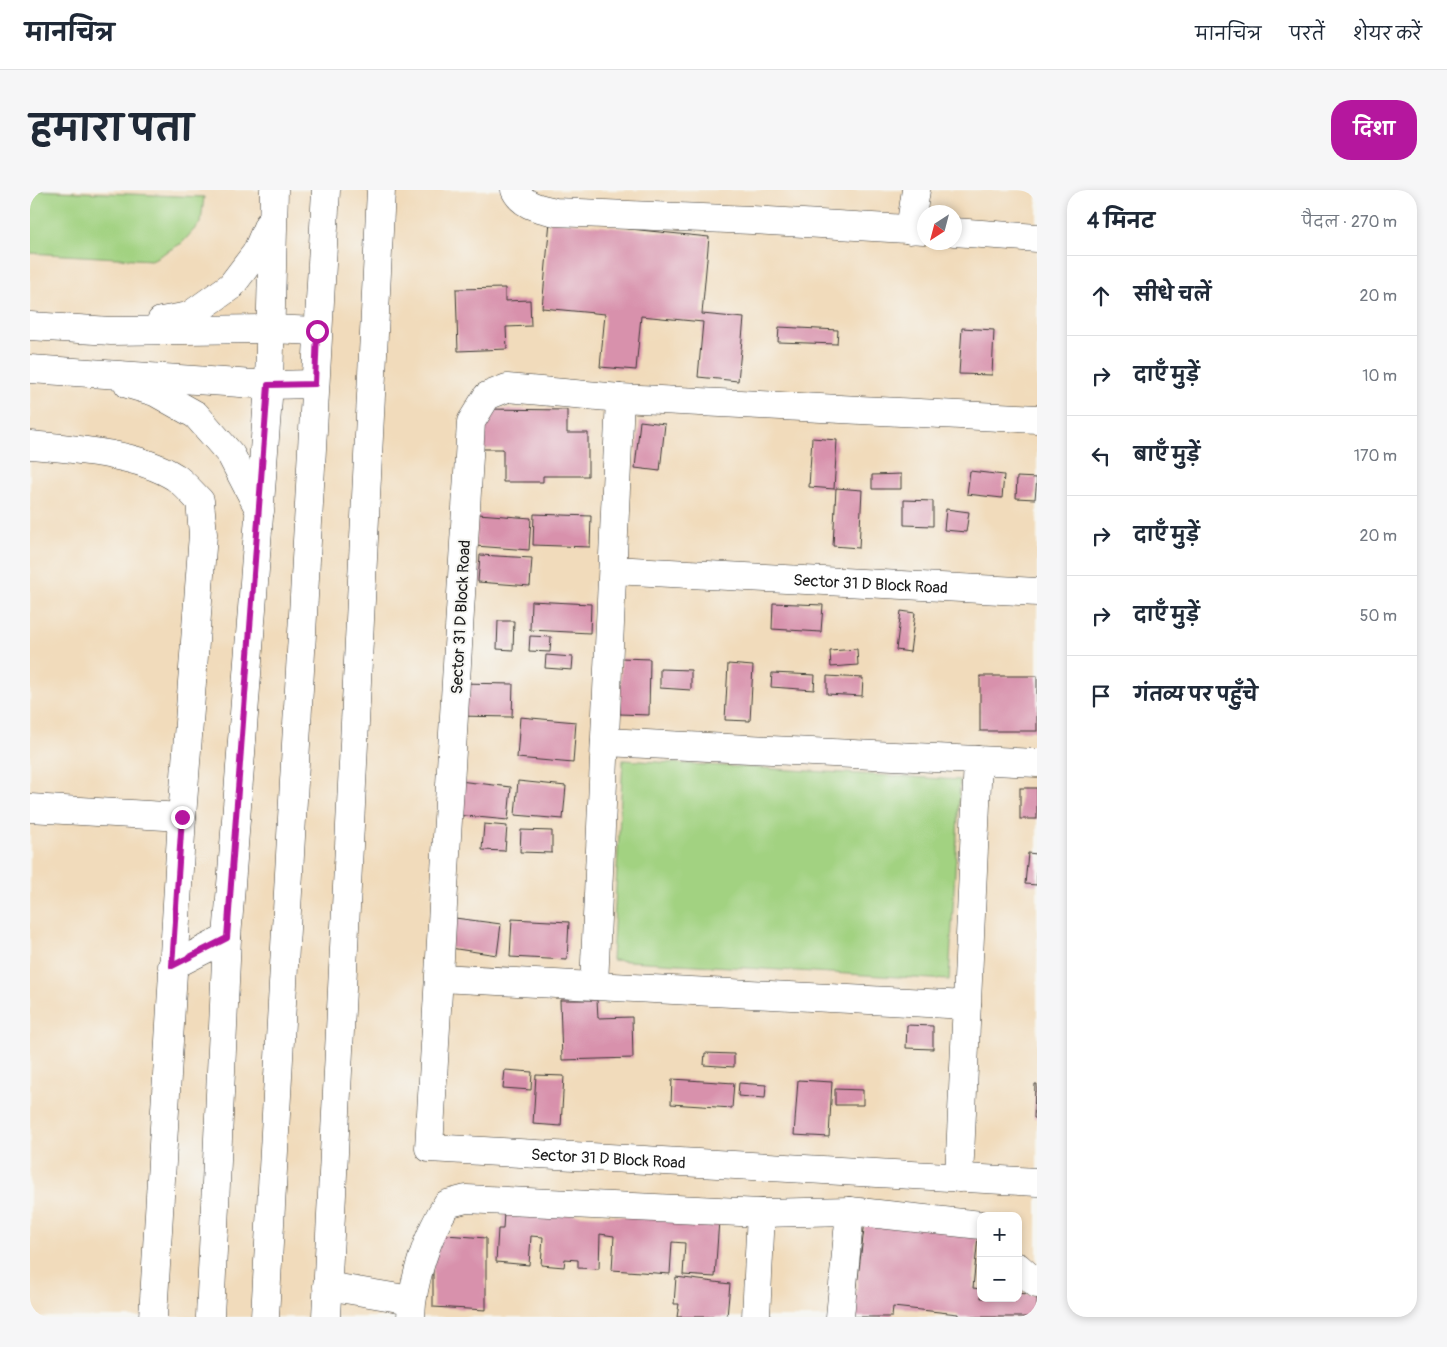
<!DOCTYPE html>
<html lang="hi">
<head>
<meta charset="utf-8">
<style>
	body { margin:0; font-family:Pangolin,"Playpen Sans Deva",sans-serif; background:#f6f6f7; color:#1f2937 }
	.controls { position:absolute; right:15px; bottom:15px; display:grid; overflow:hidden; border-radius:10px; box-shadow:0 2px 8px #0003 }
	.controls button { width:45px; height:45px; display:grid; place-items:center; padding:0; border:0; border-bottom:1px solid #e0e1e3; background:#fff; color:#1f2937; font:25px sans-serif }
	.compass { position:absolute; left:887px; top:15px; width:45px; height:45px; border-radius:50%; background:#fff; box-shadow:0 2px 8px #0003; rotate:216deg }
	.stop { position:absolute; width:15px; height:15px; margin:-11px; border:4px solid #b5179e; border-radius:50%; background:#fff }
	.stop.end { background:#b5179e; border-color:#fff; box-shadow:0 1px 5px #0008 }
	.list { margin:0; padding:0; list-style:none }
	h2 { display:flex; justify-content:space-between; align-items:center; height:65px; margin:0; padding:0 20px; font-size:21px }
	h2 small { font-size:16px; font-weight:400; color:#747a83 }
	.list li { display:grid; grid-template-columns:32px 1fr auto; gap:15px; align-items:center; box-sizing:border-box; height:80px; padding:0 20px; border-top:1px solid #e0e1e3 }
	.list b { display:block; font-size:19px; white-space:nowrap }
	.list em { font-size:16px; font-style:normal; color:#747a83 }
	.icon { flex:none; width:28px; height:28px; fill:none; stroke:currentColor; stroke-width:2; stroke-linecap:round; stroke-linejoin:round }
	.map { position:relative; flex:none; width:1007px; height:1127px; overflow:hidden; border-radius:20px }
	header { display:flex; align-items:center; gap:30px; box-sizing:border-box; height:70px; padding:0 25px; background:#fff; border-bottom:1px solid #e0e1e3 }
	header strong { font-size:24px }
	nav { display:flex; gap:28px; margin-inline-start:auto; font-size:18px }
	.intro { display:flex; align-items:center; justify-content:space-between; box-sizing:border-box; height:120px; padding:0 30px }
	h1 { margin:0; font-size:35px }
	.button { padding:12px 22px; border-radius:20px; background:#b5179e; color:#fff; font-size:18px; font-weight:700 }
	main { display:flex; gap:30px; padding:0 30px }
	aside { flex:1; background:#fff; border-radius:20px; box-shadow:0 2px 8px #0003 }
	.map>svg:first-child { display:block }
	.green { fill:#a2d281; stroke:#5f774e }
	.building { fill:#d891ac }
	.lines { fill:none; stroke-linecap:round; stroke-linejoin:round }
	.minor-casing { stroke:#3c3934; stroke-width:29 }
	.minor { stroke:#fff; stroke-width:28 }
	.route { stroke:#b5179e; stroke-width:6 }
	.labels { text-anchor:middle; stroke-width:4; stroke-linejoin:round; paint-order:stroke }
	.street-label { font-size:16px; fill:#1c1c1c; stroke:#f6f6f2 }
</style>
</head>
<body>
<header>
<strong>मानचित्र</strong>
<nav><a>मानचित्र</a><a>परतें</a><a>शेयर करें</a></nav>
</header>
<div class="intro"><h1>हमारा पता</h1><a class="button">दिशा</a></div>
<main>
<div class="map">
<svg width="1007" height="1127" viewBox="0 0 1007 1127">
	<rect width="100%" height="100%" fill="#f6f6f2"/>
	<filter id="ink" filterUnits="userSpaceOnUse"><feTurbulence type="fractalNoise" baseFrequency=".02" numOctaves="2"/><feDisplacementMap in="SourceGraphic" scale="10" xChannelSelector="R" yChannelSelector="G"/><feConvolveMatrix kernelMatrix="1 2 1 2 8 2 1 2 1" color-interpolation-filters="sRGB"/></filter>
	<filter id="wash" filterUnits="userSpaceOnUse"><feTurbulence type="fractalNoise" baseFrequency=".0096" numOctaves="4" result="noise"/><feDisplacementMap in="SourceGraphic" scale="20" xChannelSelector="R" yChannelSelector="G"/><feGaussianBlur stdDeviation="1.12" result="paint"/><feColorMatrix in="noise" values="0 0 0 0 0 0 0 0 0 0 0 0 0 0 0 0 0 1.4 0 .05"/><feComposite in="paint" operator="in"/></filter>
	<g filter="url(#wash)">
		<rect width="100%" height="100%" fill="#f1dbbb"/>
		<g class="green">
			<path d="M0,0L174,7L171,32L152,53L122,70L0,63Z"/>
			<path d="M593,570L930,590L919,790L582,770Z"/>
		</g>
		<g id="blocks">
			<g class="building">
				<path d="M520,31L679,47L672,124L714,128L708,191L668,187L673,132L611,126L606,180L570,177L575,124L512,118Z"/>
				<path d="M475,98V111L500,110L501,136L476,137L477,159L428,161L426,99Z"/>
				<path d="M749,137L808,140L807,154L748,152Z"/>
				<path d="M932,138L964,140L962,185L929,184Z"/>
				<path d="M453,219L537,220V243H558V286H513V292H473V259H452Z"/>
				<path d="M610,231L635,234L630,281L605,278Z"/>
				<path d="M782,248L807,250L804,299L779,297Z"/>
				<path d="M940,281L974,285L972,308L937,304Z"/>
				<path d="M871,284V299H842V285Z"/>
				<path d="M987,287L1007,288L1005,309L986,308Z"/>
				<path d="M806,298L832,300L829,358L803,356Z"/>
				<path d="M874,310L903,311V336L874,335Z"/>
				<path d="M916,319L939,322L936,342L914,340Z"/>
				<path d="M448,324L501,328L499,360L445,356Z"/>
				<path d="M504,324L561,326L560,357L503,355Z"/>
				<path d="M450,365L502,368L500,396L448,392Z"/>
				<path d="M501,411L561,414L560,443L500,440Z"/>
				<path d="M743,413L793,415L791,442L742,439Z"/>
				<path d="M871,421L885,423L880,462L866,460Z"/>
				<path d="M468,431H484L483,460L467,459Z"/>
				<path d="M500,446L521,447L520,462L499,461Z"/>
				<path d="M827,459L828,475L801,477L800,461Z"/>
				<path d="M516,465L543,467L542,480L515,478Z"/>
				<path d="M591,468L620,469L619,525L590,524Z"/>
				<path d="M698,474L723,476L720,531L695,530Z"/>
				<path d="M630,479L661,480V500L630,498Z"/>
				<path d="M742,483L785,485L784,500L741,497Z"/>
				<path d="M797,486L833,488L832,506L797,504Z"/>
				<rect x="950" y="486" width="57" height="55"/>
				<path d="M429,493L483,494L482,527L428,526Z"/>
				<path d="M490,527L546,532L543,573L487,568Z"/>
				<path d="M429,591L481,597L478,630L426,625Z"/>
				<path d="M488,591L536,596L533,629L485,625Z"/>
				<rect x="990" y="598" width="17" height="31"/>
				<path d="M454,634L477,636L475,661L452,660Z"/>
				<path d="M491,640L522,641V663L490,662Z"/>
				<path d="M998,663L1007,664V695L995,694Z"/>
				<path d="M425,728L471,734L467,765L420,758Z"/>
				<path d="M482,729L539,732L537,770L480,767Z"/>
				<path d="M530,810H567L568,828L602,827L603,868L532,870Z"/>
				<path d="M877,835L903,836V859L876,858Z"/>
				<path d="M675,863L704,864V877L674,875Z"/>
				<path d="M475,880L502,882L501,900L473,898Z"/>
				<path d="M506,885L534,886L531,936L503,934Z"/>
				<path d="M642,889L704,893L702,918L641,914Z"/>
				<path d="M768,890L802,892L799,947L764,945Z"/>
				<path d="M709,893L736,895L735,908L708,906Z"/>
				<path d="M1005,894H1007V928H1004Z"/>
				<path d="M805,899L833,900V915H805Z"/>
				<path d="M474,1022L689,1030L685,1087L653,1085L655,1053L642,1052L640,1084L582,1080L584,1046L570,1044L569,1079L548,1078V1070L535,1069L534,1077L511,1075L513,1047L501,1046L499,1075L466,1072L468,1039H473Z"/>
				<path d="M835,1031L949,1036L943,1098L951,1099V1108H988V1103L1007,1105V1127H928V1124L863,1117L862,1127H823Z"/>
				<path d="M403,1044L456,1048V1120L403,1117Z"/>
				<path d="M646,1087L700,1094L697,1127H647L649,1114H644Z"/>
			</g>
		</g>
	</g>
	<g filter="url(#ink)">
		<use href="#blocks" fill-opacity="0" stroke="#3c3934" stroke-width="1"/>
		<g class="lines">
			<defs>
				<g id="minor">
					<path d="M485,0C493,16 509,18 525,22L722,30L894,40"/>
					<path d="M880,40L886,0"/>
					<path d="M924,42L1007,48"/>
					<path d="M131,131L159,126L201,96L226,63L238,35"/>
					<path d="M0,136L81,141L241,139L287,141"/>
					<path d="M0,179L239,195L285,194"/>
					<path d="M98,194L125,202L166,225L201,265L230,321"/>
					<path id="s1" d="M1007,229L590,208L477,198L457,206L441,232L399,958L1007,992"/>
					<path d="M0,255C44,259 107,263 145,287C154,293 162,303 170,311L173,344L152,627"/>
					<path id="s2" d="M583,380L1007,402"/>
					<path d="M575,552L1007,573"/>
					<path d="M0,618L152,627L123,1127"/>
					<path d="M142,776L197,748"/>
					<path d="M410,788L937,815"/>
					<path d="M564,795L590,208"/>
					<path d="M929,988L948,570"/>
					<path d="M988,1077L1007,1094"/>
					<path d="M297,1096L381,1110"/>
					<path d="M180,1127L197,748L239,195L244,0"/>
					<path d="M235,1127L296,0"/>
					<path d="M296,1127L351,0"/>
					<path d="M381,1127C382,1092 398,1043 417,1014L436,1009L731,1023L820,1021L951,1035"/>
					<path d="M726,1127L731,1023"/>
					<path d="M810,1127L820,1021"/>
				</g>
			</defs>
			<use href="#minor" class="minor-casing"/>
			<use href="#minor" class="minor"/>
		</g>
	</g>
	<g class="lines" filter="url(#ink)">
		<path class="route" d="M152,627L142,776L197,748L238,195L285,194L287,141"/>
	</g>
	<g class="labels">
		<g class="street-label">
			<text dy="6" stroke="none"><textPath href="#s2" startOffset="258">Sector 31 D Block Road</textPath></text>
			<text transform="translate(430 427) rotate(-87)" y="6">Sector 31 D Block Road</text>
			<text dy="6" stroke="none"><textPath href="#s1" startOffset="1490">Sector 31 D Block Road</textPath></text>
		</g>
	</g>
</svg>
<div class="controls">
<button>+</button>
<button>−</button>
</div>
<svg class="compass" viewBox="-18 -18 36 36"><path d="M0-13l5 13h-10z" fill="#e53935"/><path d="M0 13l5-13h-10z" fill="#747a83"/></svg>
<div class="stop" style="left:287px;top:141px"></div>
<div class="stop end" style="left:152px;top:627px"></div>
</div>
<aside>
<h2>4 मिनट<small>पैदल · 270 m</small></h2>
<ul class="list">
<li><svg class="icon" aria-label="ahead" viewBox="0 0 24 24"><path d="M12 20V5M6 11l6-6 6 6"/></svg><div><b>सीधे चलें</b></div><em>20 m</em></li>
<li><svg class="icon" aria-label="right" viewBox="0 0 24 24"><path d="M7 20v-9h11M14 6l5 5-5 5"/></svg><div><b>दाएँ मुड़ें</b></div><em>10 m</em></li>
<li><svg class="icon" aria-label="left" viewBox="0 0 24 24"><path d="M17 20v-9H6M10 6l-5 5 5 5"/></svg><div><b>बाएँ मुड़ें</b></div><em>170 m</em></li>
<li><svg class="icon" aria-label="right" viewBox="0 0 24 24"><path d="M7 20v-9h11M14 6l5 5-5 5"/></svg><div><b>दाएँ मुड़ें</b></div><em>20 m</em></li>
<li><svg class="icon" aria-label="right" viewBox="0 0 24 24"><path d="M7 20v-9h11M14 6l5 5-5 5"/></svg><div><b>दाएँ मुड़ें</b></div><em>50 m</em></li>
<li><svg class="icon" aria-label="arrive" viewBox="0 0 24 24"><path d="M6 21V4h12l-3 4 3 4H6"/></svg><div><b>गंतव्य पर पहुँचे</b></div></li>
</ul>
</aside>
</main>
</body>
</html>
